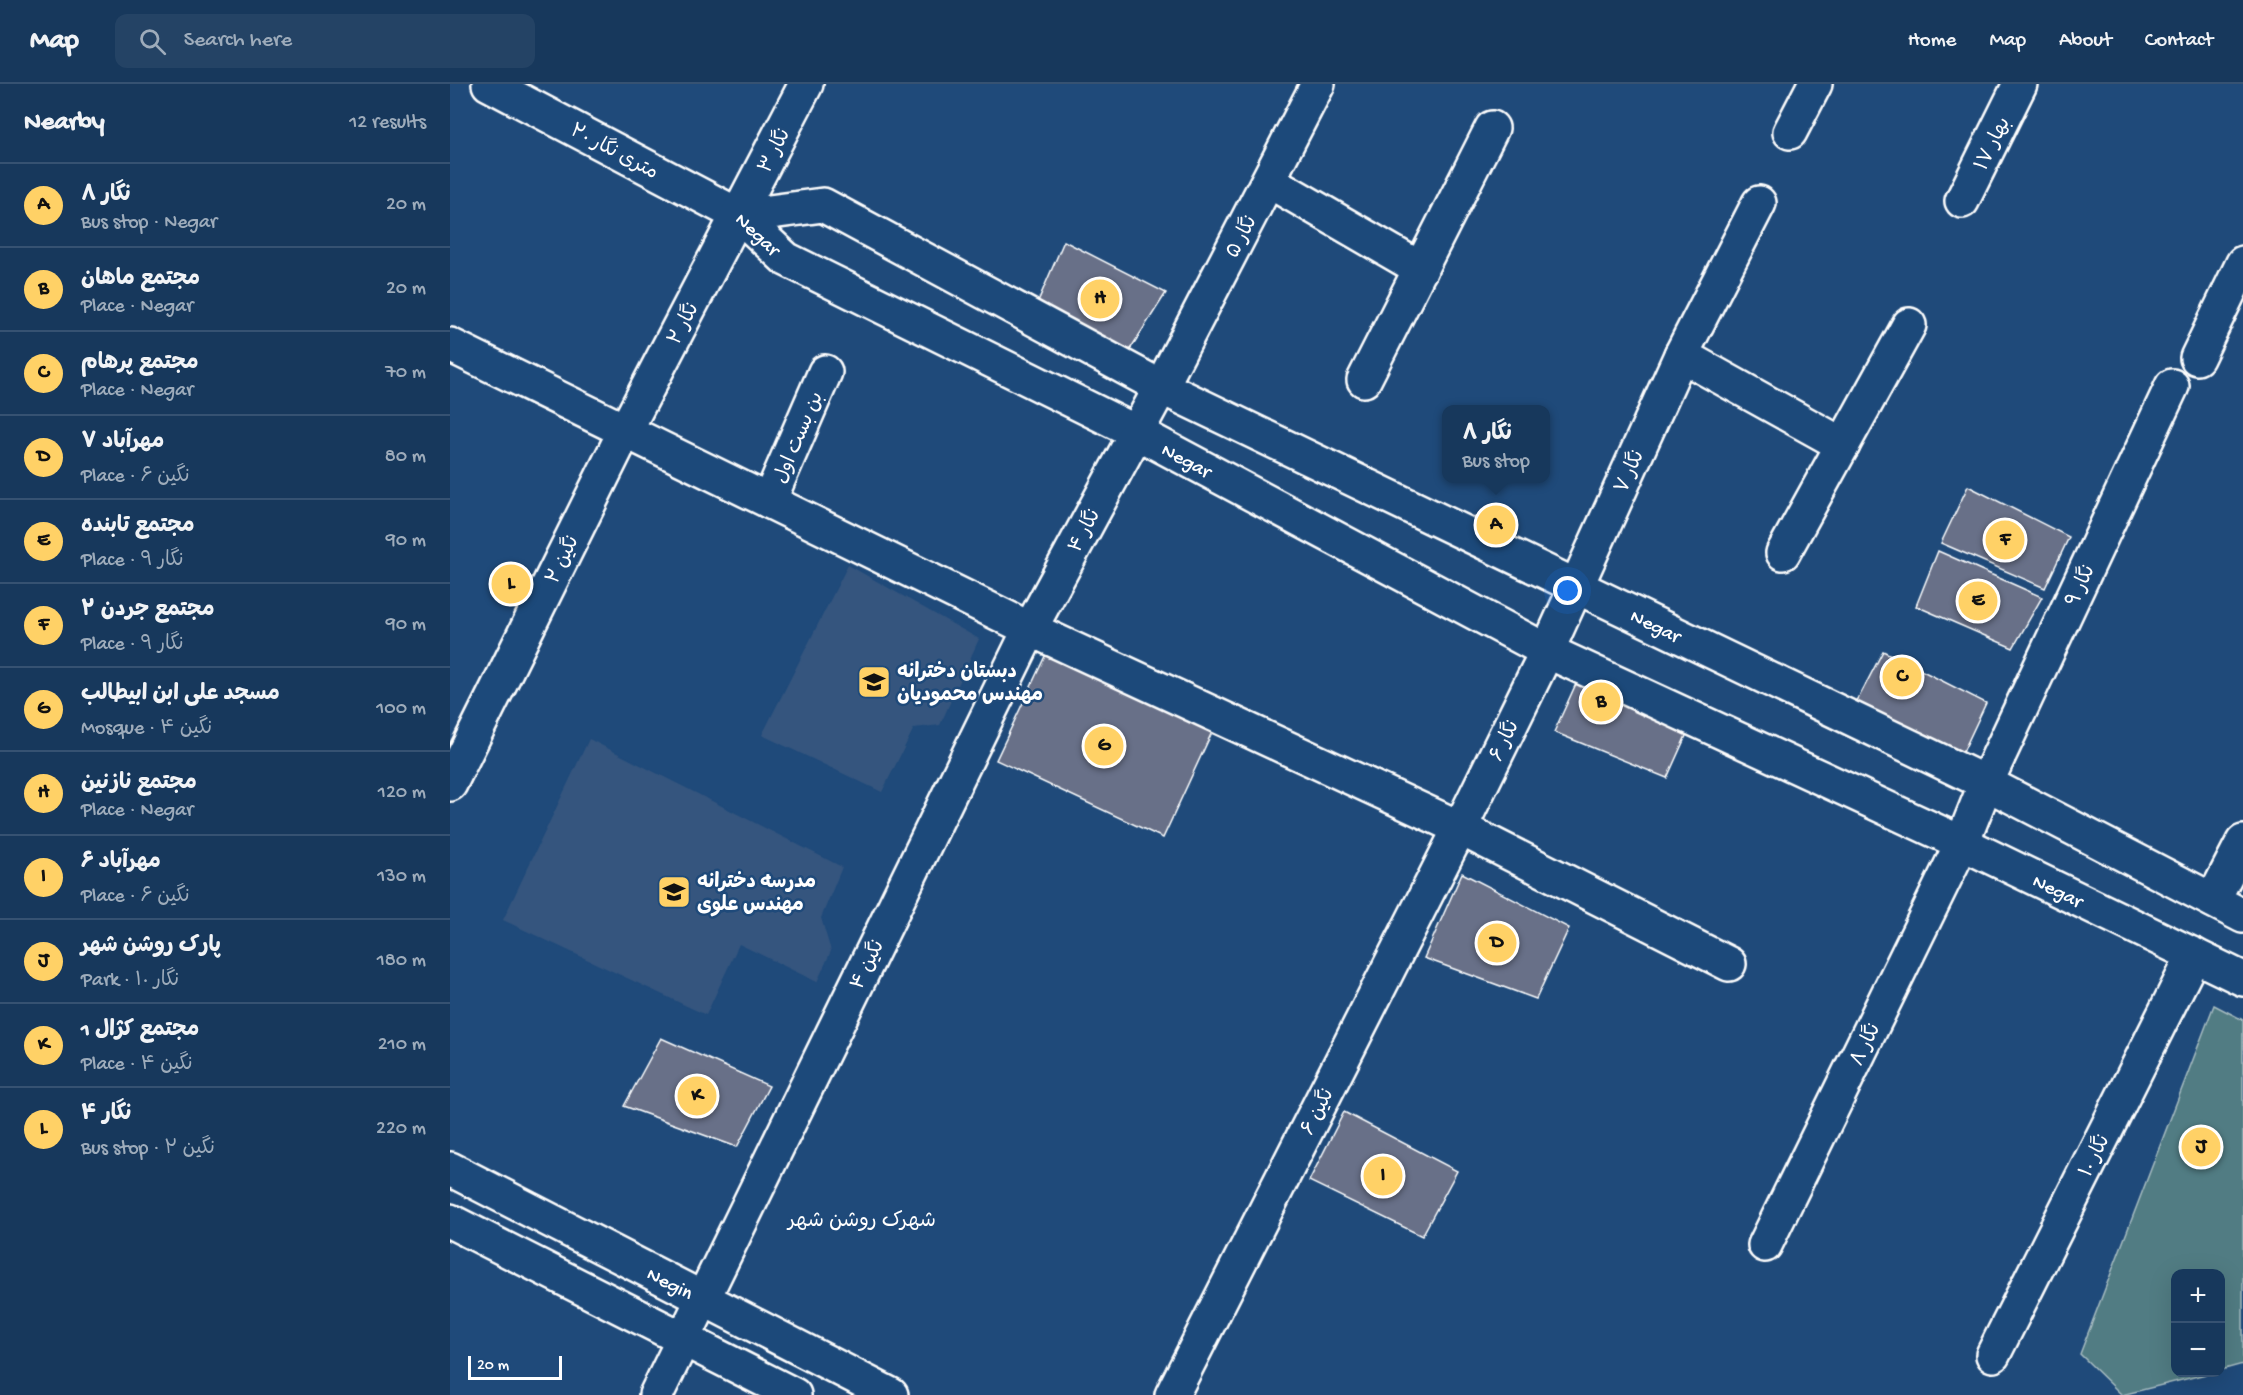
<!DOCTYPE html>
<html lang="en">
<head>
<meta charset="utf-8">
<style>
	body { margin:0; font-family:"Gochi Hand","Playpen Sans Arabic",sans-serif; background:#244365; color:#f1f3f6 }
	.controls { position:absolute; right:18px; bottom:18px; display:grid; overflow:hidden; border-radius:12px; box-shadow:0 6px 24px #0002 }
	.controls button { width:54px; height:54px; display:grid; place-items:center; padding:0; border:0; border-bottom:2px solid #365272; background:#17385c; color:#f1f3f6; font:30px sans-serif }
	.scale { position:absolute; left:18px; bottom:15px; width:94px; box-sizing:border-box; padding-left:6px; border:3px solid #fff; border-top:0; font-size:16px; line-height:21px; white-space:nowrap; color:#fff; -webkit-text-stroke:4px #1f4a7a; paint-order:stroke }
	.you { position:absolute; left:1118px; top:507px; width:21px; height:21px; margin:-15px; border:4px solid #fff; border-radius:50%; background:#1a73e8; box-shadow:0 0 0 9px #1a73e833 }
	.badge { display:grid; place-items:center; width:39px; height:39px; border-radius:50%; background:#ffd166; color:#111; font-size:20px; font-weight:700 }
	.pin { position:absolute; translate:-50% -50%; border:3px solid #fff; box-shadow:0 2px 6px #0006 }
	.popup { position:absolute; left:992px; top:321px; width:108px; height:78px; box-sizing:border-box; display:grid; place-content:center; border-radius:12px; background:#17385c; filter:drop-shadow(0 2px 4px #0005); font-size:20px; white-space:nowrap; color:#9eacbb }
	.popup b { font-size:22px; color:#f1f3f6 }
	.popup::after { content:''; position:absolute; left:50%; top:100%; margin-left:-12px; border:12px solid transparent; border-top-color:#17385c }
	.list { margin:0; padding:0; list-style:none }
	h2 { display:flex; justify-content:space-between; align-items:center; height:78px; margin:0; padding:0 24px; font-size:26px }
	h2 small { font-size:20px; font-weight:400; color:#9eacbb }
	.list li { display:grid; grid-template-columns:39px 1fr auto; gap:18px; align-items:center; box-sizing:border-box; height:84px; padding:0 24px; border-top:2px solid #365272 }
	.list b { display:block; font-size:22px; white-space:nowrap }
	.list p { margin:0; font-size:20px; white-space:nowrap; color:#9eacbb }
	.list em { font-size:20px; font-style:normal; color:#9eacbb }
	.icon { flex:none; width:33px; height:33px; fill:none; stroke:currentColor; stroke-width:2; stroke-linecap:round; stroke-linejoin:round }
	.map { position:relative; flex:none; width:1793px; height:1311px; overflow:hidden }
	header { display:flex; align-items:center; gap:36px; box-sizing:border-box; height:84px; padding:0 30px; background:#17385c; border-bottom:2px solid #365272 }
	header strong { font-size:28px }
	nav { display:flex; gap:33px; margin-inline-start:auto; font-size:21px }
	.search { width:420px; height:54px; background:#244365; display:flex; align-items:center; gap:15px; box-sizing:border-box; padding:0 21px; border-radius:12px; color:#9eacbb; font-size:22px }
	main { display:flex }
	aside { flex:1; background:#17385c }
	.map>svg:first-child { display:block }
	.built { fill:#35557e }
	.green { fill:#517b83; stroke:#a8bdc1; stroke-width:1.5 }
	.building { fill:#677088; stroke:#fff; stroke-width:1.5 }
	.lines { fill:none; stroke-linecap:round; stroke-linejoin:round }
	.minor-casing { stroke:#fff; stroke-width:38 }
	.minor { stroke:#1f4a7a; stroke-width:33 }
	.labels { text-anchor:middle; stroke-width:5; stroke-linejoin:round; paint-order:stroke }
	.street-label { font-size:20px; fill:#fff; stroke:#1f4a7a }
	.poi-label { font-size:20px; font-weight:bold; fill:#fff; stroke:#1f4a7a; text-anchor:start }
	.neighbourhood-label { font-size:21px; fill:#fff; stroke:#1f4a7a }
</style>
</head>
<body>
<header>
<strong>Map</strong>
<div class="search"><svg class="icon" aria-label="search" viewBox="0 0 24 24"><circle cx="10" cy="10" r="6"/><path d="M15 15l6 6"/></svg>Search here</div>
<nav><a>Home</a><a>Map</a><a>About</a><a>Contact</a></nav>
</header>
<main>
<aside>
<h2>Nearby<small>12 results</small></h2>
<ul class="list">
<li><span class="badge">A</span><div><b>نگار ۸</b><p>Bus stop · Negar</p></div><em>20 m</em></li>
<li><span class="badge">B</span><div><b>مجتمع ماهان</b><p>Place · Negar</p></div><em>20 m</em></li>
<li><span class="badge">C</span><div><b>مجتمع پرهام</b><p>Place · Negar</p></div><em>70 m</em></li>
<li><span class="badge">D</span><div><b>مهرآباد ۷</b><p>Place · نگین ۶</p></div><em>80 m</em></li>
<li><span class="badge">E</span><div><b>مجتمع تابنده</b><p>Place · نگار ۹</p></div><em>90 m</em></li>
<li><span class="badge">F</span><div><b>مجتمع جردن ۲</b><p>Place · نگار ۹</p></div><em>90 m</em></li>
<li><span class="badge">G</span><div><b>مسجد علی ابن ابیطالب</b><p>Mosque · نگین ۴</p></div><em>100 m</em></li>
<li><span class="badge">H</span><div><b>مجتمع نازنین</b><p>Place · Negar</p></div><em>120 m</em></li>
<li><span class="badge">I</span><div><b>مهرآباد ۶</b><p>Place · نگین ۶</p></div><em>130 m</em></li>
<li><span class="badge">J</span><div><b>پارک روشن شهر</b><p>Park · نگار ۱۰</p></div><em>180 m</em></li>
<li><span class="badge">K</span><div><b>مجتمع کژال 1</b><p>Place · نگین ۴</p></div><em>210 m</em></li>
<li><span class="badge">L</span><div><b>نگار ۴</b><p>Bus stop · نگین ۲</p></div><em>220 m</em></li>
</ul>
</aside>
<div class="map">
<svg width="1793" height="1311" viewBox="0 0 1793 1311">
	<rect width="100%" height="100%" fill="#1f4a7a"/>
	<filter id="ink" filterUnits="userSpaceOnUse"><feTurbulence type="fractalNoise" baseFrequency=".0167" numOctaves="2"/><feDisplacementMap in="SourceGraphic" scale="12" xChannelSelector="R" yChannelSelector="G"/><feConvolveMatrix kernelMatrix="1 2 1 2 8 2 1 2 1" color-interpolation-filters="sRGB"/></filter>
	<g filter="url(#ink)">
		<g class="built">
			<path d="M398,481L529,555L490,641L464,644L432,708L312,651Z"/>
			<path d="M139,655L392,783L371,834L381,867L367,898L289,860L256,931L53,836Z"/>
		</g>
		<path class="green" d="M1764,921L1793,936V1280L1771,1286L1770,1190H1726V1288L1760,1289L1672,1311L1630,1270Z"/>
		<g class="building">
			<path d="M614,157L716,209L679,267L586,222Z"/>
			<path d="M1518,402L1619,453L1595,504L1491,459Z"/>
			<path d="M1488,467L1592,513L1563,564L1466,522Z"/>
			<path d="M1433,567L1536,619L1513,668L1405,621Z"/>
			<path d="M596,570L762,648L713,754L546,676Z"/>
			<path d="M1130,591L1239,645L1217,694L1104,648Z"/>
			<path d="M1012,789L1119,844L1086,915L974,874Z"/>
			<path d="M211,954L319,1002L287,1063L174,1022Z"/>
			<path d="M894,1028L1007,1087L972,1152L859,1097Z"/>
		</g>
		<g class="lines">
			<defs>
				<g id="minor">
					<path id="s1" d="M39,0L290,132L336,175L686,348L1097,567L1512,759L1793,895"/>
					<path d="M1340,48L1365,0"/>
					<path d="M819,97L971,185"/>
					<path d="M1512,117L1570,0"/>
					<path id="s2" d="M290,132L373,121L711,303L1536,699L1793,832"/>
					<path d="M0,261L580,545L1010,744L1279,880"/>
					<path d="M1231,271L1393,361"/>
					<path d="M1747,274L1793,179"/>
					<path d="M914,296L1042,44"/>
					<path d="M319,417L375,288"/>
					<path d="M1333,469L1459,241"/>
					<path d="M0,700L175,347L356,0"/>
					<path d="M1763,816L1793,758"/>
					<path id="s3" d="M0,1085L441,1311"/>
					<path d="M0,1137L344,1311"/>
					<path d="M1315,1161L1512,759L1536,699L1722,302"/>
					<path d="M1543,1271L1744,871"/>
					<path d="M206,1311L580,545L711,303L868,0"/>
					<path d="M722,1311L1010,744L1097,567L1231,271L1309,119"/>
				</g>
			</defs>
			<use href="#minor" class="minor-casing"/>
			<use href="#minor" class="minor"/>
		</g>
	</g>
	<defs>
		<symbol id="school-square" viewBox="-11 -11 22 22"><rect x="-9" y="-9" width="18" height="18" rx="4" fill="#ffd166" stroke="#1f4a7a"/><path d="M0-5L7-2L0 1L-7-2ZM-4 1L0 2.5L4 1V4Q0 6-4 4Z" fill="#111"/></symbol>
	</defs>
	<g fill-rule="evenodd">
		<use href="#school-square" x="405" y="579" width="38" height="38"/>
		<use href="#school-square" x="205" y="789" width="38" height="38"/>
	</g>
	<g class="labels">
		<g class="street-label">
			<text transform="translate(1541 59) rotate(-64)" y="7">بهار ۱۷</text>
			<text transform="translate(165 66) rotate(28)" y="7">۲۰ متری نگار</text>
			<text transform="translate(323 66) rotate(-63)" y="7">نگار ۳</text>
			<text transform="translate(790 152) rotate(-62)" y="7">نگار ۵</text>
			<text dy="7" stroke="none"><textPath href="#s1" startOffset="309">Negar</textPath></text>
			<text transform="translate(232 239) rotate(-62)" y="7">نگار ۲</text>
			<text transform="translate(347 353) rotate(-67)" y="7">بن بست اول</text>
			<text dy="7" stroke="none"><textPath href="#s1" startOffset="795">Negar</textPath></text>
			<text transform="translate(1178 387) rotate(-65)" y="7">نگار ۷</text>
			<text transform="translate(633 446) rotate(-62)" y="7">نگار ۴</text>
			<text transform="translate(111 475) rotate(-64)" y="7">نگین ۲</text>
			<text transform="translate(1629 501) rotate(-65)" y="7">نگار ۹</text>
			<text dy="7" stroke="none"><textPath href="#s2" startOffset="1017">Negar</textPath></text>
			<text transform="translate(1053 656) rotate(-64)" y="7">نگار ۶</text>
			<text dy="7" stroke="none"><textPath href="#s1" startOffset="1767">Negar</textPath></text>
			<text transform="translate(416 880) rotate(-64)" y="7">نگین ۴</text>
			<text transform="translate(1414 960) rotate(-64)" y="7">نگار ۸</text>
			<text transform="translate(866 1027) rotate(-63)" y="7">نگین ۶</text>
			<text transform="translate(1643 1071) rotate(-63)" y="7">نگار ۱۰</text>
			<text dy="7" stroke="none"><textPath href="#s3" startOffset="248">Negin</textPath></text>
		</g>
		<g class="poi-label">
			<text x="447" y="593">دبستان دخترانه<tspan x="447" dy="23">مهندس محمودیان</tspan></text>
			<text x="247" y="803">مدرسه دخترانه<tspan x="247" dy="23">مهندس علوی</tspan></text>
		</g>
		<g class="neighbourhood-label">
			<text x="412" y="1142">شهرک روشن شهر</text>
		</g>
	</g>
</svg>
<div class="controls">
<button>+</button>
<button>−</button>
</div>
<div class="scale">20 m</div>
<div class="you"></div>
<div class="pin badge" style="left:1046px;top:441px">A</div>
<div class="popup"><b>نگار ۸</b>Bus stop</div>
<div class="pin badge" style="left:1151px;top:618px">B</div>
<div class="pin badge" style="left:1452px;top:593px">C</div>
<div class="pin badge" style="left:1047px;top:859px">D</div>
<div class="pin badge" style="left:1528px;top:517px">E</div>
<div class="pin badge" style="left:1555px;top:456px">F</div>
<div class="pin badge" style="left:654px;top:662px">G</div>
<div class="pin badge" style="left:650px;top:215px">H</div>
<div class="pin badge" style="left:933px;top:1092px">I</div>
<div class="pin badge" style="left:1751px;top:1063px">J</div>
<div class="pin badge" style="left:247px;top:1012px">K</div>
<div class="pin badge" style="left:61px;top:500px">L</div>
</div>
</main>
</body>
</html>
